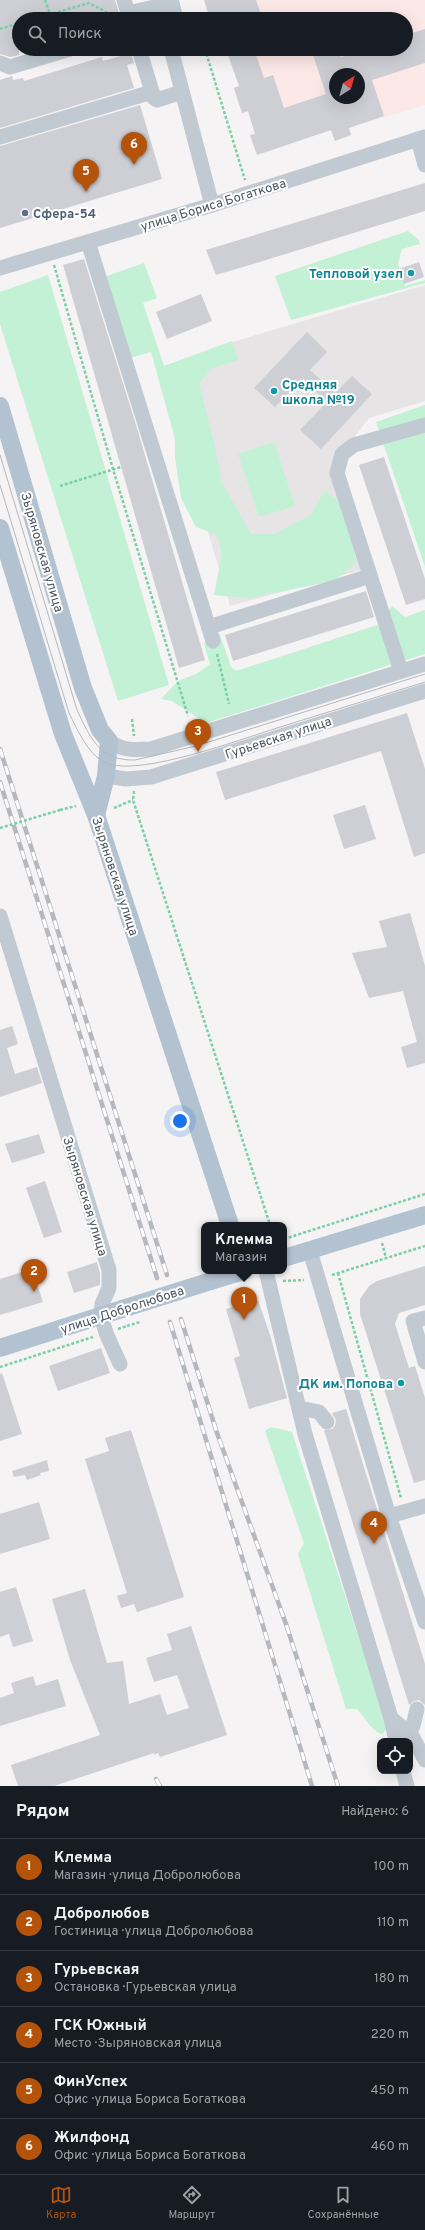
<!DOCTYPE html>
<html lang="ru">
<head>
<meta charset="utf-8">
<style>
	body { margin:0; font-family:Overpass,sans-serif; background:#20242c; color:#f1f3f6 }
	.controls { position:absolute; right:12px; bottom:12px; display:grid; overflow:hidden; border-radius:8px; box-shadow:0 4px 16px #0002 }
	.controls button { width:36px; height:36px; display:grid; place-items:center; padding:0; border:0; border-bottom:1px solid #363941; background:#171b24; color:#f1f3f6; font:20px sans-serif }
	.compass { position:absolute; left:329px; top:68px; width:36px; height:36px; border-radius:50%; background:#171b24; box-shadow:0 4px 16px #0002; rotate:37deg }
	.you { position:absolute; left:180px; top:1121px; width:14px; height:14px; margin:-10px; border:3px solid #fff; border-radius:50%; background:#1a73e8; box-shadow:0 0 0 6px #1a73e833 }
	.badge { display:grid; place-items:center; width:26px; height:26px; border-radius:50%; background:#b45309; color:#fff; font-size:13px; font-weight:700 }
	.pin { position:absolute; translate:-50% -33px; filter:drop-shadow(0 1px 2px #0008) }
	.pin::after { content:''; position:absolute; top:21px; width:14px; height:12px; background:inherit; clip-path:polygon(0 0,100% 0,50% 100%) }
	.popup { position:absolute; left:201px; top:1222px; width:86px; height:52px; box-sizing:border-box; display:grid; place-content:center; border-radius:8px; background:#171b24; filter:drop-shadow(0 1px 3px #0005); font-size:13px; white-space:nowrap; color:#9ea1a6 }
	.popup b { font-size:15px; color:#f1f3f6 }
	.popup::after { content:''; position:absolute; left:50%; top:100%; margin-left:-8px; border:8px solid transparent; border-top-color:#171b24 }
	.list { margin:0; padding:0; list-style:none }
	h2 { display:flex; justify-content:space-between; align-items:center; height:52px; margin:0; padding:0 16px; font-size:17px }
	h2 small { font-size:13px; font-weight:400; color:#9ea1a6 }
	.list li { display:grid; grid-template-columns:26px 1fr auto; gap:12px; align-items:center; box-sizing:border-box; height:56px; padding:0 16px; border-top:1px solid #363941 }
	.list b { display:block; font-size:15px; white-space:nowrap }
	.list p { margin:0; font-size:13px; white-space:nowrap; color:#9ea1a6 }
	.list em { font-size:13px; font-style:normal; color:#9ea1a6 }
	.icon { flex:none; width:22px; height:22px; fill:none; stroke:currentColor; stroke-width:2; stroke-linecap:round; stroke-linejoin:round }
	.map { position:relative; flex:none; width:425px; height:1786px; overflow:hidden }
	.search { position:absolute; background:#171b24; box-shadow:0 4px 16px #0002; left:12px; right:12px; top:12px; height:44px; display:flex; align-items:center; gap:10px; box-sizing:border-box; padding:0 14px; border-radius:22px; color:#9ea1a6; font-size:15px }
	.sheet { height:388px; background:#171b24 }
	nav { display:flex; justify-content:space-around; align-items:center; box-sizing:border-box; height:56px; border-top:1px solid #363941; background:#171b24; font-size:11px; color:#9ea1a6 }
	nav a { display:grid; justify-items:center; gap:2px }
	nav .on { color:#b45309 }
	.map>svg:first-child { display:block }
	.education { fill:#e6e4e5 }
	.medical { fill:#fce8e6; fill-rule:evenodd }
	.green { fill:#c3f1d5 }
	.building { fill:#cdcfd5; fill-rule:evenodd }
	.lines { fill:none; stroke-linecap:round; stroke-linejoin:round }
	.path { stroke:#7ad0a6; stroke-width:2.5; stroke-dasharray:3 2; stroke-linecap:butt }
	.minor { stroke:#c1cad2; stroke-width:15 }
	.major { stroke:#b3c2d1; stroke-width:18 }
	.tram { stroke:#b5b8bd; stroke-width:1 }
	.rail-casing { stroke:#b5b8bd; stroke-width:4.5 }
	.rail { stroke:#fff; stroke-width:3; stroke-dasharray:9; stroke-linecap:butt }
	.path-bridge { stroke:#7ad0a6; stroke-width:2.5; stroke-dasharray:3 2; stroke-linecap:butt }
	.major-bridge { stroke:#b3c2d1; stroke-width:18 }
	.service-dot { fill:#5c6f8a; stroke:#fff; stroke-width:1.5 }
	.culture-dot { fill:#0f9aa8; stroke:#fff; stroke-width:1.5 }
	.labels { text-anchor:middle; stroke-width:4; stroke-linejoin:round; paint-order:stroke }
	.street-label { font-size:13px; fill:#4a5661; stroke:#fff }
	.service-label { font-size:13px; font-weight:bold; fill:#4e5e75; stroke:#fff; text-anchor:start }
	.culture-label { font-size:13px; font-weight:bold; fill:#0d838f; stroke:#fff; text-anchor:end }
</style>
</head>
<body>
<div class="map">
<svg width="425" height="1786" viewBox="0 0 425 1786">
	<rect width="100%" height="100%" fill="#f5f3f3"/>
	<path class="education" d="M425,285V401L369,418L330,469L361,570L230,606L160,370L239,340Z"/>
	<path class="medical" d="M256,0H425V105L365,123L363,119L257,155L250,135L255,133L248,112L242,113L234,88L239,86L229,56L223,58L221,49H406V19H244L260,14ZM335,74H359V98H335Z"/>
	<g class="green">
		<path d="M408,231L419,240L420,244L402,249L398,264L405,286L425,280V283L291,320L275,276Z"/>
		<path d="M144,263L157,298L143,303L164,366L232,341L238,360L212,368L199,383L214,443L222,483L251,534H274L311,515L325,490L341,504L352,536L356,563L334,581L247,598L214,595L222,553L217,535L196,527L181,498L175,458V439L151,352L130,358L104,277Z"/>
		<path d="M48,275L169,685L118,701L0,324V292Z"/>
		<path d="M425,405V567L376,422Z"/>
		<path d="M274,442L295,506L259,517L238,454Z"/>
		<path d="M392,606L405,617L425,610V654L206,723L172,701L161,699L178,681L196,674L210,664L204,644L209,632H217L220,635L231,667L236,671L377,625Z"/>
		<path d="M271,1427L292,1432L385,1719L387,1729L382,1734C371,1731 365,1717 357,1709H346L298,1554L304,1543L265,1431Z"/>
	</g>
	<g class="building">
		<path d="M0,0H115L121,19H19V55L10,57L0,54Z"/>
		<path d="M204,0H256L261,14L244,19H210Z"/>
		<path d="M425,29V63L372,80L384,116L349,128L351,135L335,141L331,130L257,155L250,135L255,134L248,111L242,113L238,101L234,88L239,86L226,49H254L264,78L273,75L284,108L326,94L311,49H338L341,57L365,49H406V35ZM335,74H359V98H335Z"/>
		<path d="M131,53L134,63L127,65L134,88L0,128V80L12,76L13,80L23,78L24,81L102,57L103,61Z"/>
		<path d="M140,105L162,179L0,228V146Z"/>
		<path d="M425,183V211L253,264L216,275L206,250Z"/>
		<path d="M84,259L137,428L205,660L179,668L63,265Z"/>
		<path d="M419,262L424,277L404,284L399,269Z"/>
		<path d="M201,294L212,321L167,339L156,312Z"/>
		<path d="M307,332L327,352L310,370L335,393L352,376L372,394L321,449L300,430L327,402L302,378L275,407L254,388Z"/>
		<path d="M384,457L425,579V599L406,605L359,465Z"/>
		<path d="M366,591L374,617L233,661L225,635Z"/>
		<path d="M407,713L425,769V853L414,857L381,751L225,800L216,772Z"/>
		<path d="M365,805L376,839L344,849L333,815Z"/>
		<path d="M410,913L425,966V1063L407,1068L401,1047L417,1042L403,991L369,998L352,953L387,947L379,921Z"/>
		<path d="M12,1026L18,1044L7,1048L15,1074L37,1067L42,1083L0,1097V1030Z"/>
		<path d="M39,1134L45,1153L12,1163L5,1144Z"/>
		<path d="M45,1181L62,1232L44,1238L26,1188Z"/>
		<path d="M97,1262L100,1273V1285L74,1293L67,1272Z"/>
		<path d="M425,1266V1305L399,1313L395,1324L409,1368L415,1366L425,1398V1480L414,1483L360,1314V1299L369,1286L377,1281Z"/>
		<path d="M32,1269L43,1302L0,1315V1279Z"/>
		<path d="M258,1300L271,1338L287,1398L249,1409L234,1358L240,1356L226,1309Z"/>
		<path d="M101,1348L110,1373L58,1391L49,1366Z"/>
		<path d="M2,1373L22,1434L0,1441V1374Z"/>
		<path d="M346,1409L425,1664V1705L419,1700L414,1701L409,1705L324,1430L332,1429L335,1426L336,1420L332,1413Z"/>
		<path d="M131,1430L184,1597L137,1612L134,1604L121,1608L117,1596L127,1593L85,1459L109,1451L105,1438Z"/>
		<path d="M47,1460L49,1471L40,1473L41,1475L27,1480L25,1475L14,1477L12,1471Z"/>
		<path d="M39,1502L50,1539L0,1554V1514Z"/>
		<path d="M16,1587L33,1641L13,1647L9,1634L0,1637V1592Z"/>
		<path d="M85,1589L107,1663L123,1661L129,1704L160,1694L167,1715L189,1708L177,1675L154,1682L146,1658L172,1650L167,1634L191,1626L227,1735L160,1757L158,1753L154,1755V1753L54,1786H18L11,1765L100,1735L70,1660L52,1599Z"/>
		<path d="M33,1676L36,1686L58,1679L66,1706L0,1726V1698L14,1693L11,1683Z"/>
	</g>
	<g class="lines">
		<g class="path">
			<path d="M45,0L50,14"/>
			<path d="M34,19L89,3L106,12L108,19"/>
			<path d="M0,29L19,23"/>
			<path d="M205,49L245,180"/>
			<path d="M54,265L113,469L188,716"/>
			<path d="M60,486L121,467"/>
			<path d="M217,654L229,704"/>
			<path d="M132,719L134,736"/>
			<path d="M134,791L133,800L270,1225"/>
			<path d="M114,808L133,800"/>
			<path d="M60,810L76,806"/>
			<path d="M284,1239L425,1194"/>
			<path d="M382,1243L386,1258"/>
			<path d="M338,1273L401,1498"/>
			<path d="M332,1275L425,1246"/>
			<path d="M283,1281L304,1280"/>
			<path d="M118,1329L127,1326"/>
			<path d="M0,1367L93,1337"/>
		</g>
		<g class="minor">
			<path d="M124,0L128,13L172,3L176,19"/>
			<path d="M139,49L154,98L157,100L182,92"/>
			<path d="M171,49L212,205"/>
			<path d="M0,63L10,67L70,49"/>
			<path d="M0,137L152,92"/>
			<path d="M418,139L425,165"/>
			<path d="M88,242L213,641"/>
			<path d="M0,268L212,205L425,137"/>
			<path d="M209,627L370,576"/>
			<path d="M401,671L337,473L342,454L354,445L425,425"/>
			<path d="M109,741C122,751 135,750 151,749L425,664"/>
			<path d="M106,776L126,779L151,777L425,691"/>
			<path d="M0,916L109,1270V1288L102,1304L101,1316L106,1333L120,1364"/>
			<path d="M310,1251L389,1516L425,1622"/>
			<path d="M266,1271L305,1434L391,1718L412,1736L425,1760"/>
			<path d="M425,1318L413,1321L425,1362"/>
			<path d="M299,1408L319,1412L327,1422"/>
			<path d="M389,1516L425,1506"/>
			<path d="M391,1718L396,1741"/>
			<path d="M404,1729L413,1726L417,1709"/>
			<path d="M403,1771L407,1786"/>
		</g>
		<g class="major">
			<path d="M0,406L83,688L100,730L109,741L106,776L96,815"/>
			<path d="M0,528L63,734L96,815L230,1225"/>
			<path d="M284,1258L425,1215"/>
			<path d="M211,1281L244,1271"/>
			<path d="M0,1348L122,1309"/>
		</g>
		<g class="tram">
			<path d="M0,455L77,710C90,737 99,761 135,760L196,746L425,674"/>
			<path d="M0,485L69,713C77,729 90,759 109,764C144,775 239,740 277,728C326,713 376,697 425,682"/>
		</g>
		<defs>
			<g id="rail">
				<path d="M0,749L167,1275"/>
				<path d="M0,782L157,1278"/>
				<path d="M181,1319L217,1433L286,1624L338,1786"/>
				<path d="M170,1322L312,1786"/>
				<path d="M156,1779L160,1786"/>
			</g>
		</defs>
		<use href="#rail" class="rail-casing"/>
		<use href="#rail" class="rail"/>
		<g class="path-bridge">
			<path d="M0,828L60,810"/>
			<path d="M127,1326L140,1322"/>
		</g>
		<path class="major-bridge" d="M122,1309L211,1281"/>
	</g>
	<circle class="service-dot" cx="25" cy="213" r="4"/>
	<g class="culture-dot">
		<circle cx="411" cy="273" r="4"/>
		<circle cx="274" cy="391" r="4"/>
		<circle cx="401" cy="1383" r="4"/>
	</g>
	<g class="labels">
		<g class="street-label">
			<text transform="translate(213 204) rotate(-17)" y="5">улица Бориса Богаткова</text>
			<text transform="translate(43 552) rotate(74)" y="5">Зыряновская улица</text>
			<text transform="translate(278 737) rotate(-18)" y="5">Гурьевская улица</text>
			<text transform="translate(116 876) rotate(72)" y="5">Зыряновская улица</text>
			<text transform="translate(86 1196) rotate(73)" y="5">Зыряновская улица</text>
			<text transform="translate(122 1309) rotate(-18)" y="5">улица Добролюбова</text>
		</g>
		<g class="service-label">
			<text x="33" y="218">Сфера-54</text>
		</g>
		<g class="culture-label">
			<text x="403" y="278">Тепловой узел</text>
			<text x="282" y="389" text-anchor="start">Средняя<tspan x="282" dy="15">школа №19</tspan></text>
			<text x="393" y="1388">ДК им. Попова</text>
		</g>
	</g>
</svg>
<div class="controls">
<button><svg class="icon" aria-label="locate" viewBox="0 0 24 24"><circle cx="12" cy="12" r="6"/><path d="M12 2v4M12 18v4M2 12h4M18 12h4"/></svg></button>
</div>
<svg class="compass" viewBox="-18 -18 36 36"><path d="M0-13l5 13h-10z" fill="#e53935"/><path d="M0 13l5-13h-10z" fill="#9ea1a6"/></svg>
<div class="you"></div>
<div class="pin badge" style="left:244px;top:1320px">1</div>
<div class="popup"><b>Клемма</b>Магазин</div>
<div class="pin badge" style="left:34px;top:1292px">2</div>
<div class="pin badge" style="left:198px;top:752px">3</div>
<div class="pin badge" style="left:374px;top:1544px">4</div>
<div class="pin badge" style="left:86px;top:192px">5</div>
<div class="pin badge" style="left:134px;top:165px">6</div>
<div class="search"><svg class="icon" aria-label="search" viewBox="0 0 24 24"><circle cx="10" cy="10" r="6"/><path d="M15 15l6 6"/></svg>Поиск</div>
</div>
<section class="sheet">
<h2>Рядом<small>Найдено: 6</small></h2>
<ul class="list">
<li><span class="badge">1</span><div><b>Клемма</b><p>Магазин · улица Добролюбова</p></div><em>100 m</em></li>
<li><span class="badge">2</span><div><b>Добролюбов</b><p>Гостиница · улица Добролюбова</p></div><em>110 m</em></li>
<li><span class="badge">3</span><div><b>Гурьевская</b><p>Остановка · Гурьевская улица</p></div><em>180 m</em></li>
<li><span class="badge">4</span><div><b>ГСК Южный</b><p>Место · Зыряновская улица</p></div><em>220 m</em></li>
<li><span class="badge">5</span><div><b>ФинУспех</b><p>Офис · улица Бориса Богаткова</p></div><em>450 m</em></li>
<li><span class="badge">6</span><div><b>Жилфонд</b><p>Офис · улица Бориса Богаткова</p></div><em>460 m</em></li>
</ul>
</section>
<nav>
<a class="on"><svg class="icon" aria-label="map" viewBox="0 0 24 24"><path d="M3 6l6-2 6 2 6-2v14l-6 2-6-2-6 2zM9 4v14M15 6v14"/></svg>Карта</a>
<a><svg class="icon" aria-label="directions" viewBox="0 0 24 24"><path d="M12 3l9 9-9 9-9-9zM9 14v-3h6M13 9l2 2-2 2"/></svg>Маршрут</a>
<a><svg class="icon" aria-label="saved" viewBox="0 0 24 24"><path d="M7 4h10v16l-5-4-5 4z"/></svg>Сохранённые</a>
</nav>
</body>
</html>
